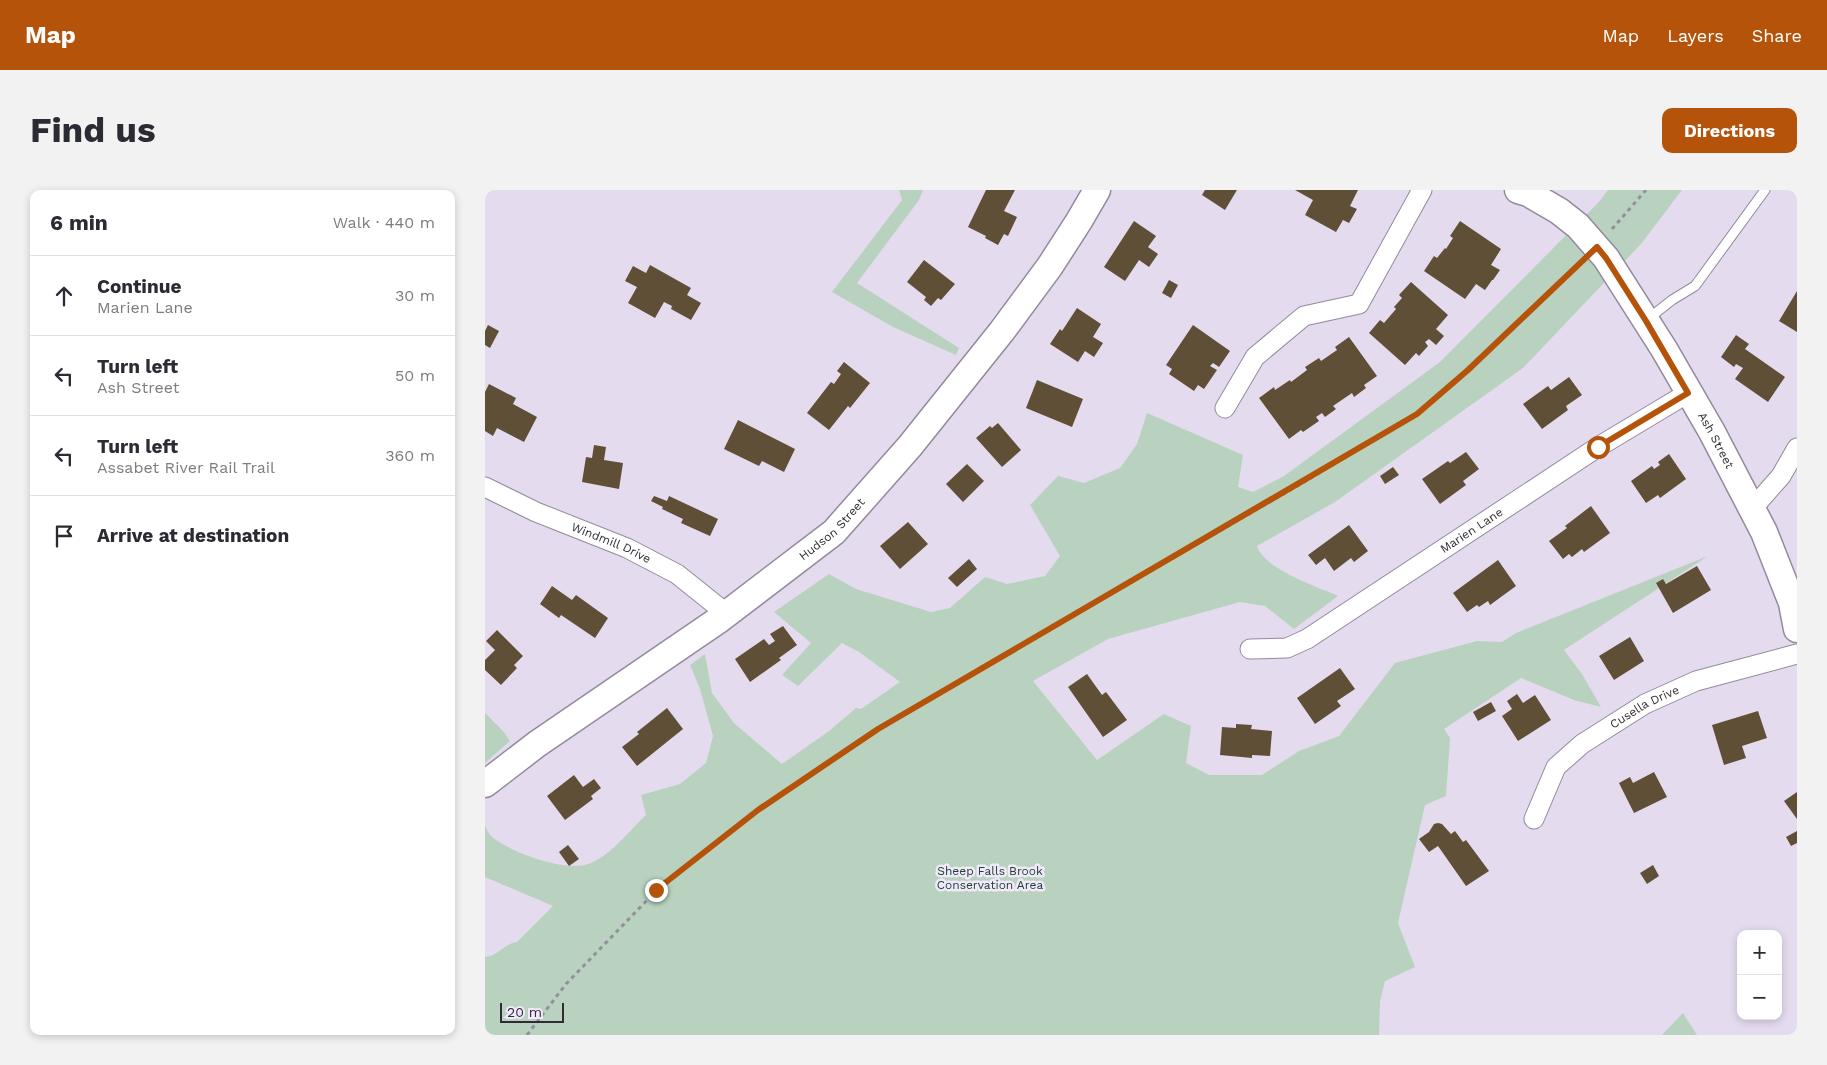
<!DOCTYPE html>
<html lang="en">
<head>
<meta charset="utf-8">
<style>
	body { margin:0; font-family:"Work Sans",sans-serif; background:#f2f2f3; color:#2b2b33 }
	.controls { position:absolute; right:15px; bottom:15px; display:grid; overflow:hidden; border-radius:10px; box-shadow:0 2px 8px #0003 }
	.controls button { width:45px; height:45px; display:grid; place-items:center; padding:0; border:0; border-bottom:1px solid #e1e1e2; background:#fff; color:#2b2b33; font:25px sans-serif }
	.scale { position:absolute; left:15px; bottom:12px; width:64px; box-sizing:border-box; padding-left:5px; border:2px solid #302c33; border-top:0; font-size:14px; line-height:18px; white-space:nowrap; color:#302c33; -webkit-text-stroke:4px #f2e8fc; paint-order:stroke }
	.stop { position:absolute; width:15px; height:15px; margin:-11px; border:4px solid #b45309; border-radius:50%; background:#fff }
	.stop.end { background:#b45309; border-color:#fff; box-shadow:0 1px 5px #0008 }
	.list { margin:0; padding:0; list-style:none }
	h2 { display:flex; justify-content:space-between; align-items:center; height:65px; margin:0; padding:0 20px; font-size:21px }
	h2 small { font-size:16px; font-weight:400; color:#7c7c81 }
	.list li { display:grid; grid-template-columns:32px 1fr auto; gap:15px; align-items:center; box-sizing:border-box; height:80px; padding:0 20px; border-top:1px solid #e1e1e2 }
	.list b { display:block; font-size:19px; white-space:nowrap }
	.list p { margin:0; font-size:16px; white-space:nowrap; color:#7c7c81 }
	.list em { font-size:16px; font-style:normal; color:#7c7c81 }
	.icon { flex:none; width:28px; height:28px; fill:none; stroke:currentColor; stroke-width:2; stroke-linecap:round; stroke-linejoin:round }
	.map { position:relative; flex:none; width:1312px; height:845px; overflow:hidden; border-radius:10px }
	header { display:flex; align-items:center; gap:30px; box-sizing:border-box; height:70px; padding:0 25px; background:#b45309; color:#fff }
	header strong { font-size:24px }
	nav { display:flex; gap:28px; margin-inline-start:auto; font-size:18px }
	.intro { display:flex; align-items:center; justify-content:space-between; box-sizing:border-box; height:120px; padding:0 30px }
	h1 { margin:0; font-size:35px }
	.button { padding:12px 22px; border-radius:10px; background:#b45309; color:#fff; font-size:18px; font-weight:700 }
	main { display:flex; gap:30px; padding:0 30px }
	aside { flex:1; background:#fff; border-radius:10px; box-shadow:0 2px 8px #0003 }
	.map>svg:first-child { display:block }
	.green { fill:#b9d2bf }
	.building { fill:#5f4f37 }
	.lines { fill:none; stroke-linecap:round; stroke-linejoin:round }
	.lane-casing { stroke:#93899c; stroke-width:11 }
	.street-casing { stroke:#93899c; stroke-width:21 }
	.secondary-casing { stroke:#93899c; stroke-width:29 }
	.path { stroke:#958e9c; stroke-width:3; stroke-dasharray:4 4; stroke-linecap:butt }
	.lane { stroke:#fff; stroke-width:9 }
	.street { stroke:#fff; stroke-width:19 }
	.secondary { stroke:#fff; stroke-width:26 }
	.route { stroke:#b45309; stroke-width:6 }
	.labels { text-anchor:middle; stroke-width:5; stroke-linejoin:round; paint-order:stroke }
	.street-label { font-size:12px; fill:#302c33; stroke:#f2e8fc }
	.park-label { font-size:12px; fill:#194629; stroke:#f2e8fc }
</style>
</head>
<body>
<header>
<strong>Map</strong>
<nav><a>Map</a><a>Layers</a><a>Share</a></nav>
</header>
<div class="intro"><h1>Find us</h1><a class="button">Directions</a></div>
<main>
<aside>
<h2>6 min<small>Walk · 440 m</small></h2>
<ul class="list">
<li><svg class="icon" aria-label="ahead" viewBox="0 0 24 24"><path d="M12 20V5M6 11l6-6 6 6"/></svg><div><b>Continue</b><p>Marien Lane</p></div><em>30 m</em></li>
<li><svg class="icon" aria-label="left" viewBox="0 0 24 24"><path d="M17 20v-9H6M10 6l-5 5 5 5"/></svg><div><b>Turn left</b><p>Ash Street</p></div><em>50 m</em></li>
<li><svg class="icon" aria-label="left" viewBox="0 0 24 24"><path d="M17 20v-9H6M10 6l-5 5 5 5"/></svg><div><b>Turn left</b><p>Assabet River Rail Trail</p></div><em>360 m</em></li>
<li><svg class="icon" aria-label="arrive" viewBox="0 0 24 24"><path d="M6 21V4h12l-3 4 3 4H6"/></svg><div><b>Arrive at destination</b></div></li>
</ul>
</aside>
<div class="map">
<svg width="1312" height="845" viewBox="0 0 1312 845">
	<rect width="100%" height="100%" fill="#e5dbef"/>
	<g class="green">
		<path d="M414,0H438L434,10L372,93L474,158L471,165L408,137L347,102L417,10Z"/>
		<path d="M1123,0H1197L1156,54L1038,178L850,312L772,356C780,380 831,396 853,406L809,439L780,416L755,412L623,449L548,491L612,570L679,524L706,536L701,573L724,585H777L814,561L854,546L910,473L992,451L1017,452L1031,443L1223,366L1079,460L1097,484L1116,517L1089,510L1036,488L959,539L965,548L961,606L940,615L913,733L930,777L900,791L895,811L894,845H0V767C12,767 20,753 32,752L68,716L0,687V636C2,639 3,643 6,646C24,662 83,684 106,673C128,663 144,641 161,625L156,605L195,594L221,573L228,546L215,499L205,475L220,464L227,503L249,533L297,574L344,541L371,518L376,519L415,492L374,462L357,453L313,496L297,485L326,453L289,422L344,384L371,399L446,422L465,418L500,387L522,394L560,386L575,366L545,315L573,286L599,293L635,278L652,254L662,223L758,265L753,297L768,302L799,286L955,172L1113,13Z"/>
		<path d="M0,523L18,541L25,551L0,573Z"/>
		<path d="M1198,823L1212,845H1177Z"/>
	</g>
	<g class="building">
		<path d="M501,0H530L519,21L532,27L523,46L519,44L513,55L500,48L501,46L483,37Z"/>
		<path d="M720,0H752L740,20L717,5Z"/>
		<path d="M810,0H873L865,16L872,19L864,33L858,30L851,42L820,25L828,10Z"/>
		<path d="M649,31L671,46L663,57L673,64L664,77L654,70L640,91L619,77Z"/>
		<path d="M975,31L1016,59L1006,75L1015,80L1008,90H1007L1000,100L991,94L980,109L939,81L949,66L952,68L960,58L961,59L968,48L965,46Z"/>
		<path d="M439,70L470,94L456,110L453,108L446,116L439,110L441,107L422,92Z"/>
		<path d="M165,75L206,98L202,105L216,113L206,130L186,119L187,116L179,112L170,128L143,113L152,97L140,91L148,76L161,83Z"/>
		<path d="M684,90L693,95L686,108L677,103Z"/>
		<path d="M926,92L963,125L951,139L959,146L951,155L944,149L940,152L943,156L934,166L931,163L920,175L884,143L895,130L899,133L911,119L909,117L917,108L914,105Z"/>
		<path d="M1312,101V142L1294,131Z"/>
		<path d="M592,118L616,134L608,147L618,153L609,167L600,161L593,172L565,154L575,139L577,141Z"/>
		<path d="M3,135L14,141L5,158L0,155V141Z"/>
		<path d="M708,135L745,161L734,177L728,173L725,176L732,180L719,199L713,195L709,201L684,184L687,179L681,175Z"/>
		<path d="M1251,145L1264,154L1260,159L1300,187L1283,212L1250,189L1258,178L1251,174L1249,177L1236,167Z"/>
		<path d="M864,147L892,186L879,195L881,198L869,207L867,203L848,216L851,219L840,227L837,223L831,227L834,231L818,242L816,240L804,249L774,208L789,197L790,200L805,190L806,192L822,180L820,177L834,168L836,171L852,160L850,157Z"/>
		<path d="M359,172L385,193L365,218L363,216L344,240L322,223L346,192L349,194L356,184L352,181Z"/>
		<path d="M1084,187L1097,205L1081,216L1083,220L1057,239L1038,214L1063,196L1066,200Z"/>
		<path d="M552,190L598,209L587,237L541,218Z"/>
		<path d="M4,194L31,208L28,214L52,227L39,252L12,238L8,246L0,241V202Z"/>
		<path d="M253,230L310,259L299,282L277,271L274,276L239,259Z"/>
		<path d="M513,233L536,260L517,277L491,248L505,236L507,238Z"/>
		<path d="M109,255L121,257L119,270L138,273L134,299L97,292L101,267L107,268Z"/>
		<path d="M981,262L994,279L978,291L981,295L955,314L937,289L963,271L965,273Z"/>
		<path d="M1184,264L1201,289L1175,308L1173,305L1161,313L1146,291L1167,276L1169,279L1175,275L1173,272Z"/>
		<path d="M482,274L499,291L478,312L461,294Z"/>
		<path d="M908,277L914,285L900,294L895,286Z"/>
		<path d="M169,306L182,311L184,306L233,329L225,346L196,333L198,329L177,319L178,317L166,311Z"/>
		<path d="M1106,316L1125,343L1099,362L1097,359L1087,367L1084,364L1078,369L1064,351L1082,338L1080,336Z"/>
		<path d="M423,332L443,354L415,379L395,356Z"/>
		<path d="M864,335L883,361L869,372L866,368L849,381L840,368L831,375L823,365Z"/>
		<path d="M484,369L492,379L472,397L463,388Z"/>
		<path d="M1013,370L1031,396L1005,415L1003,411L994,417L992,415L982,422L968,403Z"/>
		<path d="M1212,376L1226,400L1188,423L1171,393L1178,389L1181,394Z"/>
		<path d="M67,396L87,410L91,405L123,428L110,448L76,425L74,428L55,414Z"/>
		<path d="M298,436L312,455L294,468L296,470L265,492L250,469L279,449L284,455L290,451L285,444Z"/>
		<path d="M12,440L38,466L29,475L32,478L16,495L0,480V470L10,460L1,451Z"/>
		<path d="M1145,447L1159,471L1129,490L1114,466Z"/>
		<path d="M855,478L870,499L852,511L856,516L830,534L812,508Z"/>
		<path d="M602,484L617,505L621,502L642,530L618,547L583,497Z"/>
		<path d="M1032,504L1038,513L1050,505L1066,530L1033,551L1017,526L1027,519L1022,511Z"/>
		<path d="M1006,512L1011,521L993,531L988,522Z"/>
		<path d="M182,518L198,539L152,576L137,557L154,544L152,542Z"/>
		<path d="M1273,521L1282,548L1257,556L1261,568L1239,575L1227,535Z"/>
		<path d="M751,534L767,535L766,539L787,541L785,566L767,565V568L735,565L737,537L751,538Z"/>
		<path d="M1169,582L1182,607L1149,623L1134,593L1145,587L1148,593Z"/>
		<path d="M89,585L98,597L109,589L116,598L106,606L108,609L80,630L62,606Z"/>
		<path d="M1312,602V629L1299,611Z"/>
		<path d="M953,633L957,634L966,644L970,641L978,652L981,650L1004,681L981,696L953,656L944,662L934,649L944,642L949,634Z"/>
		<path d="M1312,641V653L1306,656L1301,647Z"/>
		<path d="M83,655L94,669L84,676L74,662Z"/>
		<path d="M1168,675L1174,686L1162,694L1155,683Z"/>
	</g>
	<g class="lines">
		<defs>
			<path id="lane" d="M1163,129L1187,110L1210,96L1280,0"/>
			<g id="street">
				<path d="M740,218L770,167L819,126L874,114L937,0"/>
				<path id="s1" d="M0,297L51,322L142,358L192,384L242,424"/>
				<path d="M1267,319L1296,286L1312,258"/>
				<path id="s2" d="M765,459L802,458L822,449L1113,257L1203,203"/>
				<path id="s3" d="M1049,629L1071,577L1097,554L1160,514L1211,491L1312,464"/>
			</g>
			<g id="secondary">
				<path id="s4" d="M1033,0L1043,3L1074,21L1093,36L1121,68L1179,159L1227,242L1279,342L1307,413L1312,439"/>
				<path id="s5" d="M0,594L52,554L235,429L349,342L425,256L517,141L565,76L594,31L612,0"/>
			</g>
		</defs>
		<use href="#lane" class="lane-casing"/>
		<use href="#street" class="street-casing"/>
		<use href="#secondary" class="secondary-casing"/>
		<g class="path">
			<path d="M1127,39L1161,0"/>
			<path d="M42,845L81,794L171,701L273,620L393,539L826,288L932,224L983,179L1095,72"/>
		</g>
		<use href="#lane" class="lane"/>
		<use href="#street" class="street"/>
		<use href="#secondary" class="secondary"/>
	</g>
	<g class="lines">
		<path class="route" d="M171,700L273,620L393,539L932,224L983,180L1112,57L1121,68L1161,131L1203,203L1113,257"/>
	</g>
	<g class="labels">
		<g class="street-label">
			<text dy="4" stroke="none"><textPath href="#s4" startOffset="326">Ash Street</textPath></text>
			<text dy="4" stroke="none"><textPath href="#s5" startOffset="431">Hudson Street</textPath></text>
			<text dy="4" stroke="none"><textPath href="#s2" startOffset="256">Marien Lane</textPath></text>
			<text dy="4" stroke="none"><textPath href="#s1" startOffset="138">Windmill Drive</textPath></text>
			<text dy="4" stroke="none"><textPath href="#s3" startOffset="164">Cusella Drive</textPath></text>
		</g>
		<g class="park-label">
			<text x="505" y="685">Sheep Falls Brook<tspan x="505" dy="14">Conservation Area</tspan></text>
		</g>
	</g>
</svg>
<div class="controls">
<button>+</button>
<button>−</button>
</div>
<div class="scale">20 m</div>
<div class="stop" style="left:1113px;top:257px"></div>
<div class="stop end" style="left:171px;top:700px"></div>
</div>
</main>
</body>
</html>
